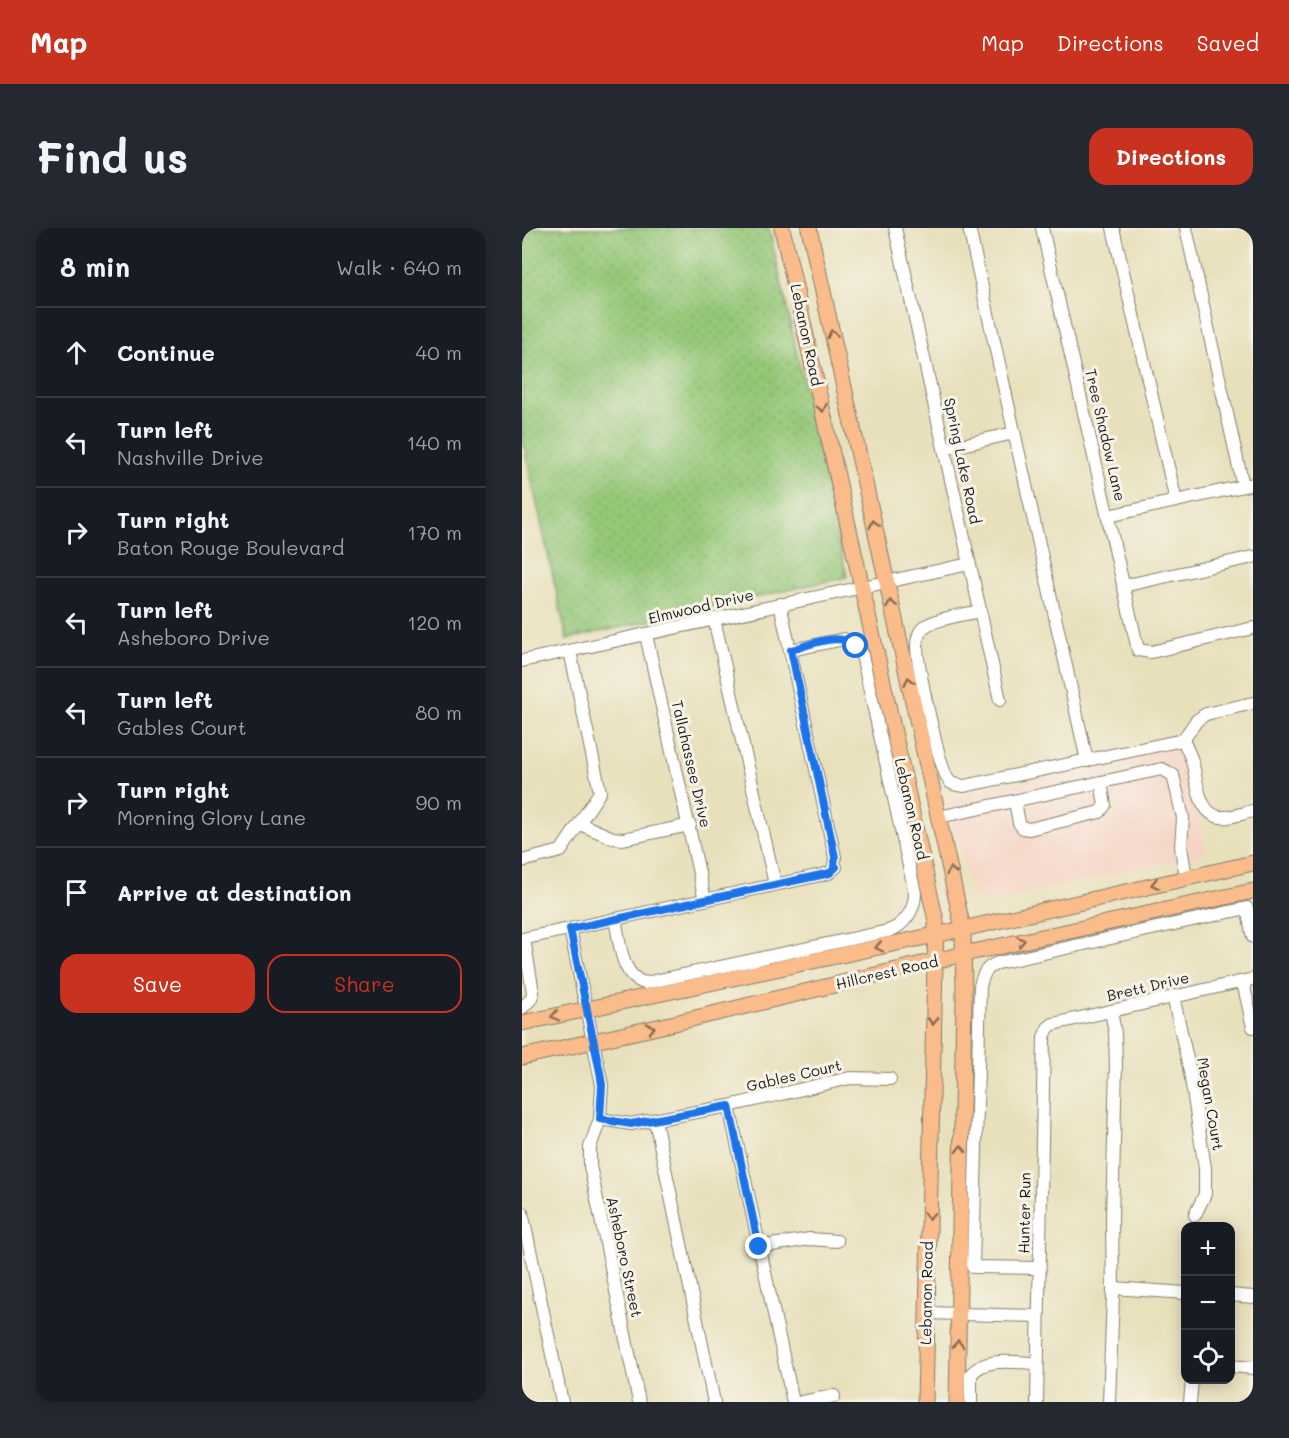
<!DOCTYPE html>
<html lang="en">
<head>
<meta charset="utf-8">
<style>
	body { margin:0; font-family:Mali,sans-serif; background:#242831; color:#f1f3f6 }
	.controls { position:absolute; right:18px; bottom:18px; display:grid; overflow:hidden; border-radius:12px; box-shadow:0 3px 15px #0003 }
	.controls button { width:54px; height:54px; display:grid; place-items:center; padding:0; border:0; border-bottom:2px solid #363941; background:#171b24; color:#f1f3f6; font:30px sans-serif }
	.stop { position:absolute; width:18px; height:18px; margin:-14px; border:4px solid #1a73e8; border-radius:50%; background:#fff }
	.stop.end { background:#1a73e8; border-color:#fff; box-shadow:0 2px 6px #0008 }
	.list { margin:0; padding:0; list-style:none }
	h2 { display:flex; justify-content:space-between; align-items:center; height:78px; margin:0; padding:0 24px; font-size:26px }
	h2 small { font-size:20px; font-weight:400; color:#9ea1a6 }
	.list li { display:grid; grid-template-columns:39px 1fr auto; gap:18px; align-items:center; box-sizing:border-box; height:90px; padding:0 24px; border-top:2px solid #363941 }
	.list b { display:block; font-size:22px; white-space:nowrap }
	.list p { margin:0; font-size:20px; white-space:nowrap; color:#9ea1a6 }
	.list em { font-size:20px; font-style:normal; color:#9ea1a6 }
	.actions { display:flex; gap:12px; padding:18px 24px }
	.actions a { flex:1; padding:14px 0; border:2px solid #c8321e; border-radius:18px; text-align:center; font-size:21px; color:#c8321e }
	.actions .main { background:#c8321e; color:#fff }
	.icon { flex:none; width:33px; height:33px; fill:none; stroke:currentColor; stroke-width:2; stroke-linecap:round; stroke-linejoin:round }
	.map { position:relative; flex:none; width:731px; height:1174px; overflow:hidden; border-radius:18px }
	header { display:flex; align-items:center; gap:36px; box-sizing:border-box; height:84px; padding:0 30px; background:#c8321e; color:#fff }
	header strong { font-size:28px }
	nav { display:flex; gap:33px; margin-inline-start:auto; font-size:21px }
	.intro { display:flex; align-items:center; justify-content:space-between; box-sizing:border-box; height:144px; padding:0 36px }
	h1 { margin:0; font-size:42px }
	.button { padding:15px 27px; border-radius:18px; background:#c8321e; color:#fff; font-size:21px; font-weight:700 }
	main { display:flex; gap:36px; padding:0 36px }
	aside { flex:1; background:#171b24; border-radius:18px; box-shadow:0 3px 15px #0003 }
	.map>svg:first-child { display:block }
	.built { fill:#f5d2c2 }
	.grass { fill:url(#grass-dots); stroke:#58724a; stroke-width:1.5 }
	.lines { fill:none; stroke-linecap:round; stroke-linejoin:round }
	.minor-casing { stroke:#827e6c; stroke-width:14 }
	.major-casing { stroke:#827e6c; stroke-width:17 }
	.minor { stroke:#fff; stroke-width:12 }
	.major { stroke:#f9bc8a; stroke-width:15 }
	.oneway { stroke:#8a6c53 }
	.route { stroke:#1a73e8; stroke-width:8 }
	.labels { text-anchor:middle; stroke-width:6; stroke-linejoin:round; paint-order:stroke }
	.street-label { font-size:15px; fill:#1c1c1c; stroke:#f7f3e8 }
</style>
</head>
<body>
<header>
<strong>Map</strong>
<nav><a>Map</a><a>Directions</a><a>Saved</a></nav>
</header>
<div class="intro"><h1>Find us</h1><a class="button">Directions</a></div>
<main>
<aside>
<h2>8 min<small>Walk · 640 m</small></h2>
<ul class="list">
<li><svg class="icon" aria-label="ahead" viewBox="0 0 24 24"><path d="M12 20V5M6 11l6-6 6 6"/></svg><div><b>Continue</b></div><em>40 m</em></li>
<li><svg class="icon" aria-label="left" viewBox="0 0 24 24"><path d="M17 20v-9H6M10 6l-5 5 5 5"/></svg><div><b>Turn left</b><p>Nashville Drive</p></div><em>140 m</em></li>
<li><svg class="icon" aria-label="right" viewBox="0 0 24 24"><path d="M7 20v-9h11M14 6l5 5-5 5"/></svg><div><b>Turn right</b><p>Baton Rouge Boulevard</p></div><em>170 m</em></li>
<li><svg class="icon" aria-label="left" viewBox="0 0 24 24"><path d="M17 20v-9H6M10 6l-5 5 5 5"/></svg><div><b>Turn left</b><p>Asheboro Drive</p></div><em>120 m</em></li>
<li><svg class="icon" aria-label="left" viewBox="0 0 24 24"><path d="M17 20v-9H6M10 6l-5 5 5 5"/></svg><div><b>Turn left</b><p>Gables Court</p></div><em>80 m</em></li>
<li><svg class="icon" aria-label="right" viewBox="0 0 24 24"><path d="M7 20v-9h11M14 6l5 5-5 5"/></svg><div><b>Turn right</b><p>Morning Glory Lane</p></div><em>90 m</em></li>
<li><svg class="icon" aria-label="arrive" viewBox="0 0 24 24"><path d="M6 21V4h12l-3 4 3 4H6"/></svg><div><b>Arrive at destination</b></div></li>
</ul>
<div class="actions"><a class="main">Save</a><a>Share</a></div>
</aside>
<div class="map">
<svg width="731" height="1174" viewBox="0 0 731 1174">
	<defs>
		<pattern id="grass-dots" width="8" height="8" patternUnits="userSpaceOnUse" patternTransform="scale(1.5)"><rect width="8" height="8" fill="#94c777"/><path d="M2 2h.1M6 6h.1" fill="none" stroke="#7faa66" stroke-width="1.8" stroke-linecap="round"/></pattern>
	</defs>
	<rect width="100%" height="100%" fill="#f7f3e8"/>
	<filter id="ink" filterUnits="userSpaceOnUse"><feTurbulence type="fractalNoise" baseFrequency=".0167" numOctaves="2"/><feDisplacementMap in="SourceGraphic" scale="12" xChannelSelector="R" yChannelSelector="G"/><feConvolveMatrix kernelMatrix="1 2 1 2 8 2 1 2 1" color-interpolation-filters="sRGB"/></filter>
	<filter id="wash" filterUnits="userSpaceOnUse"><feTurbulence type="fractalNoise" baseFrequency=".008" numOctaves="4" result="noise"/><feDisplacementMap in="SourceGraphic" scale="24" xChannelSelector="R" yChannelSelector="G"/><feGaussianBlur stdDeviation="1.35" result="paint"/><feColorMatrix in="noise" values="0 0 0 0 0 0 0 0 0 0 0 0 0 0 0 0 0 1.4 0 .05"/><feComposite in="paint" operator="in"/></filter>
	<g filter="url(#wash)">
		<rect width="100%" height="100%" fill="#e8e0bb"/>
		<path class="built" d="M648,518L664,533L684,625L466,675L449,665L425,570Z"/>
		<path class="grass" d="M0,0H247L325,349L45,411L0,209Z"/>
	</g>
	<g filter="url(#ink)">
		<g class="lines">
			<defs>
				<g id="minor">
					<path d="M373,0L478,472"/>
					<path d="M447,0L565,533"/>
					<path d="M520,0L616,422L629,424L731,400"/>
					<path d="M591,0L654,273"/>
					<path d="M664,0L721,258"/>
					<path d="M422,221L492,205"/>
					<path d="M586,288L731,256"/>
					<path d="M601,358L731,329"/>
					<path d="M458,383C445,386 408,391 400,401C393,409 395,427 397,437C400,455 418,545 428,554C431,557 438,557 442,558L661,512L675,492L684,486L731,475"/>
					<path d="M192,391L253,656"/>
					<path d="M124,407L183,672"/>
					<path d="M0,433L447,336"/>
					<path d="M661,512C664,519 668,526 670,533C675,550 675,581 694,588C704,592 721,585 731,583"/>
					<path d="M493,573L497,595L501,600L507,601L578,584L583,577L579,554"/>
					<path d="M417,589L640,541L651,547L661,590L659,619L664,649"/>
					<path d="M58,596L91,610L101,611L168,597"/>
					<path d="M0,633L39,623L78,564L48,423"/>
					<path d="M93,691C98,712 98,749 123,755L366,703C382,698 393,682 393,665L340,427L334,418L322,411L269,422"/>
					<path d="M48,701L80,857L78,891L68,919V938L117,1174"/>
					<path d="M0,711L299,647L307,645L314,639L312,638L313,629L258,376"/>
					<path d="M721,754L731,799"/>
					<path d="M651,768L668,844L683,940V966L673,987"/>
					<path d="M0,780L10,770L11,764L2,711"/>
					<path d="M207,878L271,1174"/>
					<path d="M78,891L109,896L207,878L328,850L368,851"/>
					<path d="M133,892L192,1174"/>
					<path d="M0,984L40,1174"/>
					<path d="M237,1019L288,1011L315,1013"/>
					<path d="M517,1040L451,1039L458,758C461,746 464,739 476,735L725,680L731,709"/>
					<path d="M591,1060L664,1065"/>
					<path d="M708,1067L731,1069"/>
					<path d="M405,1085L516,1088"/>
					<path d="M708,1138L731,1140"/>
					<path d="M280,1174L312,1168"/>
					<path d="M449,1174V1146C465,1128 494,1135 515,1135"/>
					<path d="M515,1174L522,809L526,800L531,796L731,751"/>
					<path d="M587,1174L591,1067L590,991L594,837L593,805L589,783"/>
					<path d="M668,1174L670,1152"/>
				</g>
				<g id="major">
					<path d="M260,0L414,693L403,1174"/>
					<path d="M287,0L441,701L442,770L435,1174"/>
					<path d="M0,795L441,701L731,635"/>
					<path d="M0,829L140,798L442,726L731,663"/>
				</g>
			</defs>
			<use href="#minor" class="minor-casing"/>
			<use href="#major" class="major-casing"/>
			<use href="#minor" class="minor"/>
			<use href="#major" class="major"/>
		</g>
		<defs><path id="oneway-chevron" d="M-2-3.5L2.5 0L-2 3.5" fill="none" stroke-width="1.6" stroke-linecap="round" stroke-linejoin="round" transform="scale(1.5)"/></defs>
		<g class="oneway">
			<use href="#oneway-chevron" transform="translate(310 106) rotate(-102)"/>
			<use href="#oneway-chevron" transform="translate(300 180) rotate(78)"/>
			<use href="#oneway-chevron" transform="translate(352 296) rotate(-102)"/>
			<use href="#oneway-chevron" transform="translate(369 376) rotate(-102)"/>
			<use href="#oneway-chevron" transform="translate(387 453) rotate(-103)"/>
			<use href="#oneway-chevron" transform="translate(429 643) rotate(-103)"/>
			<use href="#oneway-chevron" transform="translate(633 656) rotate(167)"/>
			<use href="#oneway-chevron" transform="translate(499 713) rotate(-12)"/>
			<use href="#oneway-chevron" transform="translate(357 719) rotate(168)"/>
			<use href="#oneway-chevron" transform="translate(33 788) rotate(168)"/>
			<use href="#oneway-chevron" transform="translate(411 793) rotate(91)"/>
			<use href="#oneway-chevron" transform="translate(129 800) rotate(-13)"/>
			<use href="#oneway-chevron" transform="translate(439 921) rotate(-89)"/>
			<use href="#oneway-chevron" transform="translate(407 988) rotate(91)"/>
			<use href="#oneway-chevron" transform="translate(436 1116) rotate(-89)"/>
		</g>
	</g>
	<g class="lines" filter="url(#ink)">
		<path class="route" d="M237,1019L207,878L109,896L78,891L80,857L78,844L48,701L299,647L308,645L314,639L312,638L313,629L269,422C288,417 317,403 334,418"/>
	</g>
	<g class="labels">
		<g class="street-label">
			<text transform="translate(284 107) rotate(78)" y="5">Lebanon Road</text>
			<text transform="translate(583 207) rotate(77)" y="5">Tree Shadow Lane</text>
			<text transform="translate(440 233) rotate(78)" y="5">Spring Lake Road</text>
			<text transform="translate(179 379) rotate(-13)" y="5">Elmwood Drive</text>
			<text transform="translate(169 536) rotate(77)" y="5">Tallahassee Drive</text>
			<text transform="translate(389 581) rotate(77)" y="5">Lebanon Road</text>
			<text transform="translate(365 745) rotate(-13)" y="5">Hillcrest Road</text>
			<text transform="translate(626 759) rotate(-13)" y="5">Brett Drive</text>
			<text transform="translate(272 848) rotate(-13)" y="5">Gables Court</text>
			<text transform="translate(688 876) rotate(80)" y="5">Megan Court</text>
			<text transform="translate(503 985) rotate(-89)" y="5">Hunter Run</text>
			<text transform="translate(102 1029) rotate(78)" y="5">Asheboro Street</text>
			<text transform="translate(405 1065) rotate(-89)" y="5">Lebanon Road</text>
		</g>
	</g>
</svg>
<div class="controls">
<button>+</button>
<button>−</button>
<button><svg class="icon" aria-label="locate" viewBox="0 0 24 24"><circle cx="12" cy="12" r="6"/><path d="M12 2v4M12 18v4M2 12h4M18 12h4"/></svg></button>
</div>
<div class="stop" style="left:334px;top:418px"></div>
<div class="stop end" style="left:237px;top:1019px"></div>
</div>
</main>
</body>
</html>
